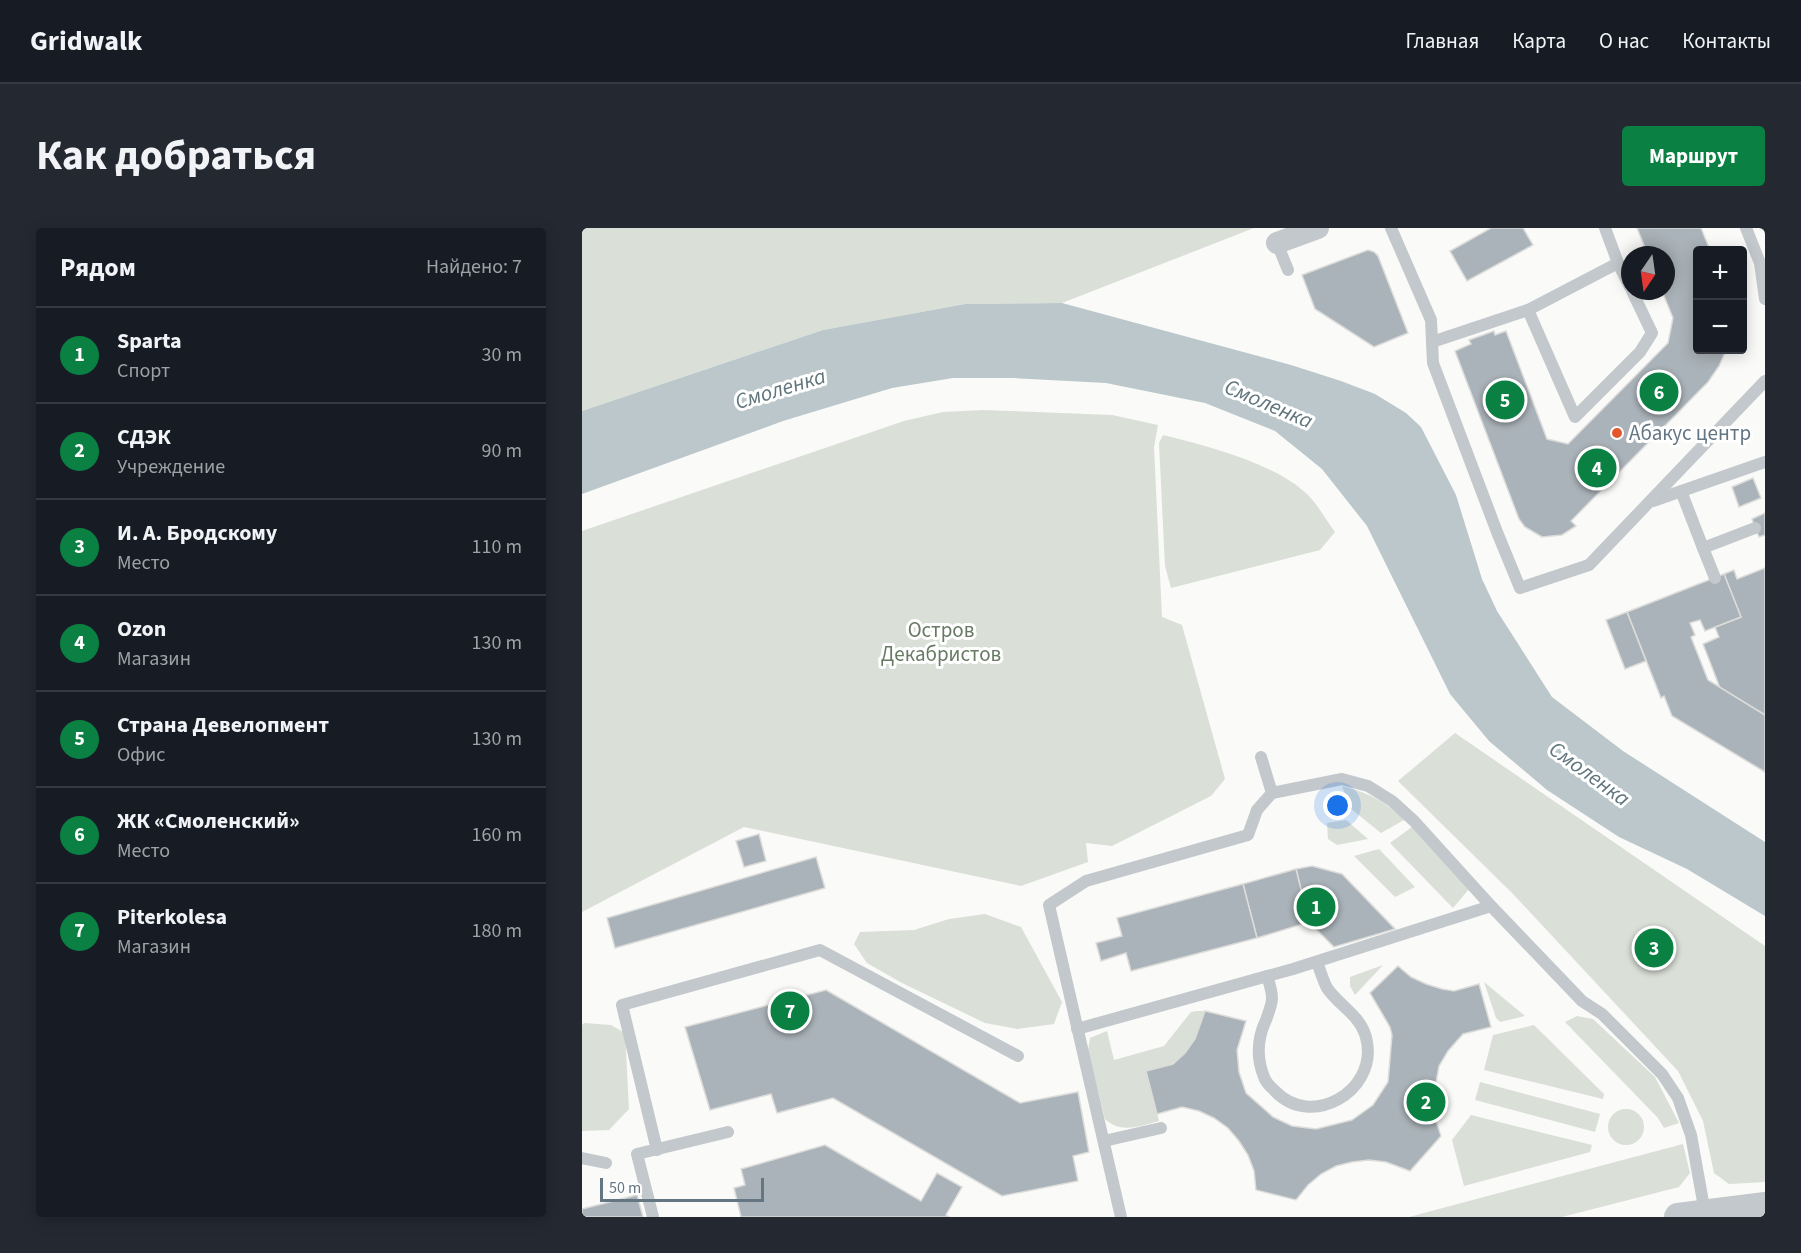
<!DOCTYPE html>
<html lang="ru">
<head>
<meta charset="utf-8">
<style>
	body { margin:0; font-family:"Source Sans 3",sans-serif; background:#242831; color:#f1f3f6 }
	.controls { position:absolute; right:18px; top:18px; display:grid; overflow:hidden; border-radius:6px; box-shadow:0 3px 15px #0003 }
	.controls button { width:54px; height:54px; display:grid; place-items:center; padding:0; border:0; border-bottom:2px solid #363941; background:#171b24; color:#f1f3f6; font:30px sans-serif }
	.compass { position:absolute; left:1039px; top:18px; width:54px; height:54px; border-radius:50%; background:#171b24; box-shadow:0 3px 15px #0003; rotate:193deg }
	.scale { position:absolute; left:18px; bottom:15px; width:164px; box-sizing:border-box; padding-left:6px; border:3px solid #657683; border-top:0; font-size:16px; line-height:21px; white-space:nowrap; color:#657683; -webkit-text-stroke:4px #fff; paint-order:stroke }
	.you { position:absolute; left:756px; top:578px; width:21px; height:21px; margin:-15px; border:4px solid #fff; border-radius:50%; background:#1a73e8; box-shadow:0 0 0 9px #1a73e833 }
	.badge { display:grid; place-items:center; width:39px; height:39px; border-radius:50%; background:#0b8043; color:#fff; font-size:20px; font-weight:700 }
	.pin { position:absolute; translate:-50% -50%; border:3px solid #fff; box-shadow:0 2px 6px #0006 }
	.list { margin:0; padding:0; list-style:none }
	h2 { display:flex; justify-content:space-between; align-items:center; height:78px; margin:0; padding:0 24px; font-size:26px }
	h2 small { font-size:20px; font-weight:400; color:#9ea1a6 }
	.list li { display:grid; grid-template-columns:39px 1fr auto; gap:18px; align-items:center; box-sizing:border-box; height:96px; padding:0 24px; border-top:2px solid #363941 }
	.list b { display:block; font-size:22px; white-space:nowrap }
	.list p { margin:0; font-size:20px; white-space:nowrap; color:#9ea1a6 }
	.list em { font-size:20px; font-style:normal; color:#9ea1a6 }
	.map { position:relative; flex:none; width:1183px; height:989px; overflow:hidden; border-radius:6px }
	header { display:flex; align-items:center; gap:36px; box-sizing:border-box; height:84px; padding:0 30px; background:#171b24; border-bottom:2px solid #363941 }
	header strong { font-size:28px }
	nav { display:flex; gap:33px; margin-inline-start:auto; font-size:21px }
	.intro { display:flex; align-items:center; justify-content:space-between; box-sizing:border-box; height:144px; padding:0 36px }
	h1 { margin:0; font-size:42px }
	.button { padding:15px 27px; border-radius:6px; background:#0b8043; color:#fff; font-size:21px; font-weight:700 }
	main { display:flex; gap:36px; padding:0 36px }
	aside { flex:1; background:#171b24; border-radius:6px; box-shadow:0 3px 15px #0003 }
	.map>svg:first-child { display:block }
	.green { fill:#dadfd7 }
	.water { fill:#bbc7cb }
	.building { fill:#aab3b9; stroke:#dcdcda; stroke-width:1.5 }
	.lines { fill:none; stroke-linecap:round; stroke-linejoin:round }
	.service { stroke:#c3c8cc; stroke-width:12 }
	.minor { stroke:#c3c8cc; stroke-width:22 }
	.tertiary { stroke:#c3c8cc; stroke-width:28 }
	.poi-dot { fill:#e4572e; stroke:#fff; stroke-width:2 }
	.labels { text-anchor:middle; stroke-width:6; stroke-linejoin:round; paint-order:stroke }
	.poi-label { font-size:21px; fill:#657683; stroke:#fff; text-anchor:start }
	.park-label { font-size:21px; fill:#687a64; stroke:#fff }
	.water-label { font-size:22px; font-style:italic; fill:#60757c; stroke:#fff }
</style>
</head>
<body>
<header>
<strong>Gridwalk</strong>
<nav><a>Главная</a><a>Карта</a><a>О нас</a><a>Контакты</a></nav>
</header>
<div class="intro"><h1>Как добраться</h1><a class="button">Маршрут</a></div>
<main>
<aside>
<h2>Рядом<small>Найдено: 7</small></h2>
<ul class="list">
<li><span class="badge">1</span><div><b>Sparta</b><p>Спорт</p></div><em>30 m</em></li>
<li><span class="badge">2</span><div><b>СДЭК</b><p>Учреждение</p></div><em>90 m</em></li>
<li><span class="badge">3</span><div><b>И. А. Бродскому</b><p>Место</p></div><em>110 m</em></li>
<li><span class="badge">4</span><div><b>Ozon</b><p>Магазин</p></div><em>130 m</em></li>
<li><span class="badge">5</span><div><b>Страна Девелопмент</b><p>Офис</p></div><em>130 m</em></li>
<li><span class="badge">6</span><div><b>ЖК «Смоленский»</b><p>Место</p></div><em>160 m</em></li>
<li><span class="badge">7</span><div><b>Piterkolesa</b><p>Магазин</p></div><em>180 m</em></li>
</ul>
</aside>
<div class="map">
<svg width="1183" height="989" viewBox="0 0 1183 989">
	<rect width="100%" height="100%" fill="#fafaf8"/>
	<g class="green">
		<path d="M0,0H672L480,75L383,76L241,102L0,183Z"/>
		<path d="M401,182L530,187L576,197L572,219L580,389L600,397L643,551L629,568L530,618L504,615L506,634L439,658L162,599L0,684V303L322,193L361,184Z"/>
		<path d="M581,207C625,218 693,235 726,267C736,277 744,292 753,304L738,322L589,360L583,338L577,215Z"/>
		<path d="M873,505L1183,718V954L1147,956L1132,945L1121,893L1096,843L931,666L816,553Z"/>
		<path d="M760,558C787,565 802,573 822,592L799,605L768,580Z"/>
		<path d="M764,592L786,611L755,617L746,611L745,595Z"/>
		<path d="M830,599L887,661L871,680L808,615Z"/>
		<path d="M797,621L833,659L813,669L772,628Z"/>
		<path d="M403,686L439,699L480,774L472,796L435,801L403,795L320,755L285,735L272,716L278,704L332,702L367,691Z"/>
		<path d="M801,737L773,767L768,758V749Z"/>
		<path d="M902,754L943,788L918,794L914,790Z"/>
		<path d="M615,783H623C618,802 609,824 591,835C584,839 572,841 564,843L577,893C559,898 538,906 523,891L506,823L508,810L525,803L532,832L582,818L609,784Z"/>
		<path d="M995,788L1011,791L1073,849L1097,895L1082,900L1076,890L983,794Z"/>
		<path d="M2,795L29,797L43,805L47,881L27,902L0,903V797Z"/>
		<path d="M952,797L1022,866L1021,871L902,842L911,807Z"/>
		<path d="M898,854L1018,886L1013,904L893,872Z"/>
		<circle cx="1044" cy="899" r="18"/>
		<path d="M889,887L1010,917L1008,924L882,958L870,912Z"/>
		<path d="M1101,916L1108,945L1097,959L980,989H827Z"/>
	</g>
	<path class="water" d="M480,75L709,137L759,153L793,166L824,185L839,199L874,267L900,351L915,383L970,469L1041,523L1183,614V688L1105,641L1037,609L965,562L907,513L868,466L785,298L740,241L693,203L623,175L524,155L431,150H371L310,160L201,193L0,266V183L241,102L383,76Z"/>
	<g class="building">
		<path d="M909,0H941L951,17L885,53L868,23Z"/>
		<path d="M1055,0H1119L1128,22H1116V122H1144L1137,138L1126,154L989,293L994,298L980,307L960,309L943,299L937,291L873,123L889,116L887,112L912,103L913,107L924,103L965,211L986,216L1086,115L1091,90L1080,63H1084V27H1066Z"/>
		<path d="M786,22L792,24L796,28L826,105L792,119L733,81L720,47Z"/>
		<path d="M1171,250L1179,270L1157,279L1150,259Z"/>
		<path d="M1183,285V307L1177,309L1170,291Z"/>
		<path d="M1183,340V487L1138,460L1121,416L1137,409L1133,399L1159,389L1142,346L1152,342L1155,351Z"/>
		<path d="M1142,346L1159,389L1123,403L1118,392L1108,395L1113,407L1109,409L1126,452L1183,487V544L1090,488L1082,468L1079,470L1045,384Z"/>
		<path d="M1045,384L1064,433L1043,441L1024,392Z"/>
		<path d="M177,606L184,633L162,639L154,613Z"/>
		<path d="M234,629L243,660L33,720L25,690Z"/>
		<path d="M730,638L760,646L813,701L752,719L727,694L714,641Z"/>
		<path d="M714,641L727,694L675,710L661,656Z"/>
		<path d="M661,656L675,710L549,743L544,725L519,733L514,715L540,708L535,690Z"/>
		<path d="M816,738L829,749L844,756L860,761L872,763L897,756L909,799L881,806L866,823L857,838L851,871L852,887L859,908L828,943L804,934L787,932L770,934L754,938L739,946L726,957L714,972L674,962L672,943L666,927L657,913L646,900L632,890L617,883L600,879L575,886L564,843L591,836L603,825L613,811L623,783L664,793L655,822L657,844L664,865L691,889L710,898L734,901L770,892L791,877L806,854L810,807L808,799L788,765Z"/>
		<path d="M244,762L438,875L496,864L507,924L491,928L496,953L420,968L251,870L195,885L189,866L128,882L103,799Z"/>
		<path d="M243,917L339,973L355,945L380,959L364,987L367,989H159L152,960L163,957L159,941Z"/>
		<path d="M55,967L61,989H0V981Z"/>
	</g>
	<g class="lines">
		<g class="service">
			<path d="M809,0L849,92L851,135L915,304L938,360L1007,337L1183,153"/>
			<path d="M1164,0L1178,35L1183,71"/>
			<path d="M695,15L706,42"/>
			<path d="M1036,35L1048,59"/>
			<path d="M946,82L993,189L1058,124L1070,105L1050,63"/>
			<path d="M850,114L946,82L1036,35L1023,0"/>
			<path d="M1099,263L1121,320"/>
			<path d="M1071,273L1183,234"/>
			<path d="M1133,350L1121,320L1173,300"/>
			<path d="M679,529L690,565"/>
			<path d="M685,748C687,754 690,763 690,770C690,777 686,786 684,792C675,811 674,829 682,849C684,855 689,859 693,863C729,901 794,864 785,814C781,788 758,779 745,760C741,752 738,742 735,734"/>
			<path d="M495,801L711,741L909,678"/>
			<path d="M522,913L579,900"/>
			<path d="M75,922L40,777L238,722L436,828"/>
			<path d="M0,930L24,935"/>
			<path d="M71,989L55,926L146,904"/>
			<path d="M539,989L467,677L504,653L666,607L675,582L690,565L760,551L786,558L810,573L832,593L909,678L1000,773L1020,786L1080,846L1096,870L1109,907L1123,985"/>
		</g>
		<path class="minor" d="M695,15L736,0"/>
		<path class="tertiary" d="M1096,989L1183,978"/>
	</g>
	<circle class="poi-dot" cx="1035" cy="205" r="6"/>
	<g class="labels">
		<g class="poi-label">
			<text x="1047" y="212">Абакус центр</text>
		</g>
		<g class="park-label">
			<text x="359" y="409">Остров<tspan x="359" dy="24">Декабристов</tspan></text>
		</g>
		<g class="water-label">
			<text transform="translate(198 160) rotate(-17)" y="8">Смоленка</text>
			<text transform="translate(687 175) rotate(23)" y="8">Смоленка</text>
			<text transform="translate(1008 545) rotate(36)" y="8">Смоленка</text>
		</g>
	</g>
</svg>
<div class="controls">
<button>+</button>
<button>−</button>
</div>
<svg class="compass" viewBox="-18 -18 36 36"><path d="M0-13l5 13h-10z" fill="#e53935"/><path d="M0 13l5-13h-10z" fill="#9ea1a6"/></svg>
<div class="scale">50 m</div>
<div class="you"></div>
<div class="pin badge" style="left:734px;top:679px">1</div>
<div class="pin badge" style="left:844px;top:874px">2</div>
<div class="pin badge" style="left:1072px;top:720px">3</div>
<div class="pin badge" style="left:1015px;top:240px">4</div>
<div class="pin badge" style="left:923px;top:172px">5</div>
<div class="pin badge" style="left:1077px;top:164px">6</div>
<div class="pin badge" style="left:208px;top:783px">7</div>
</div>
</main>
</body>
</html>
